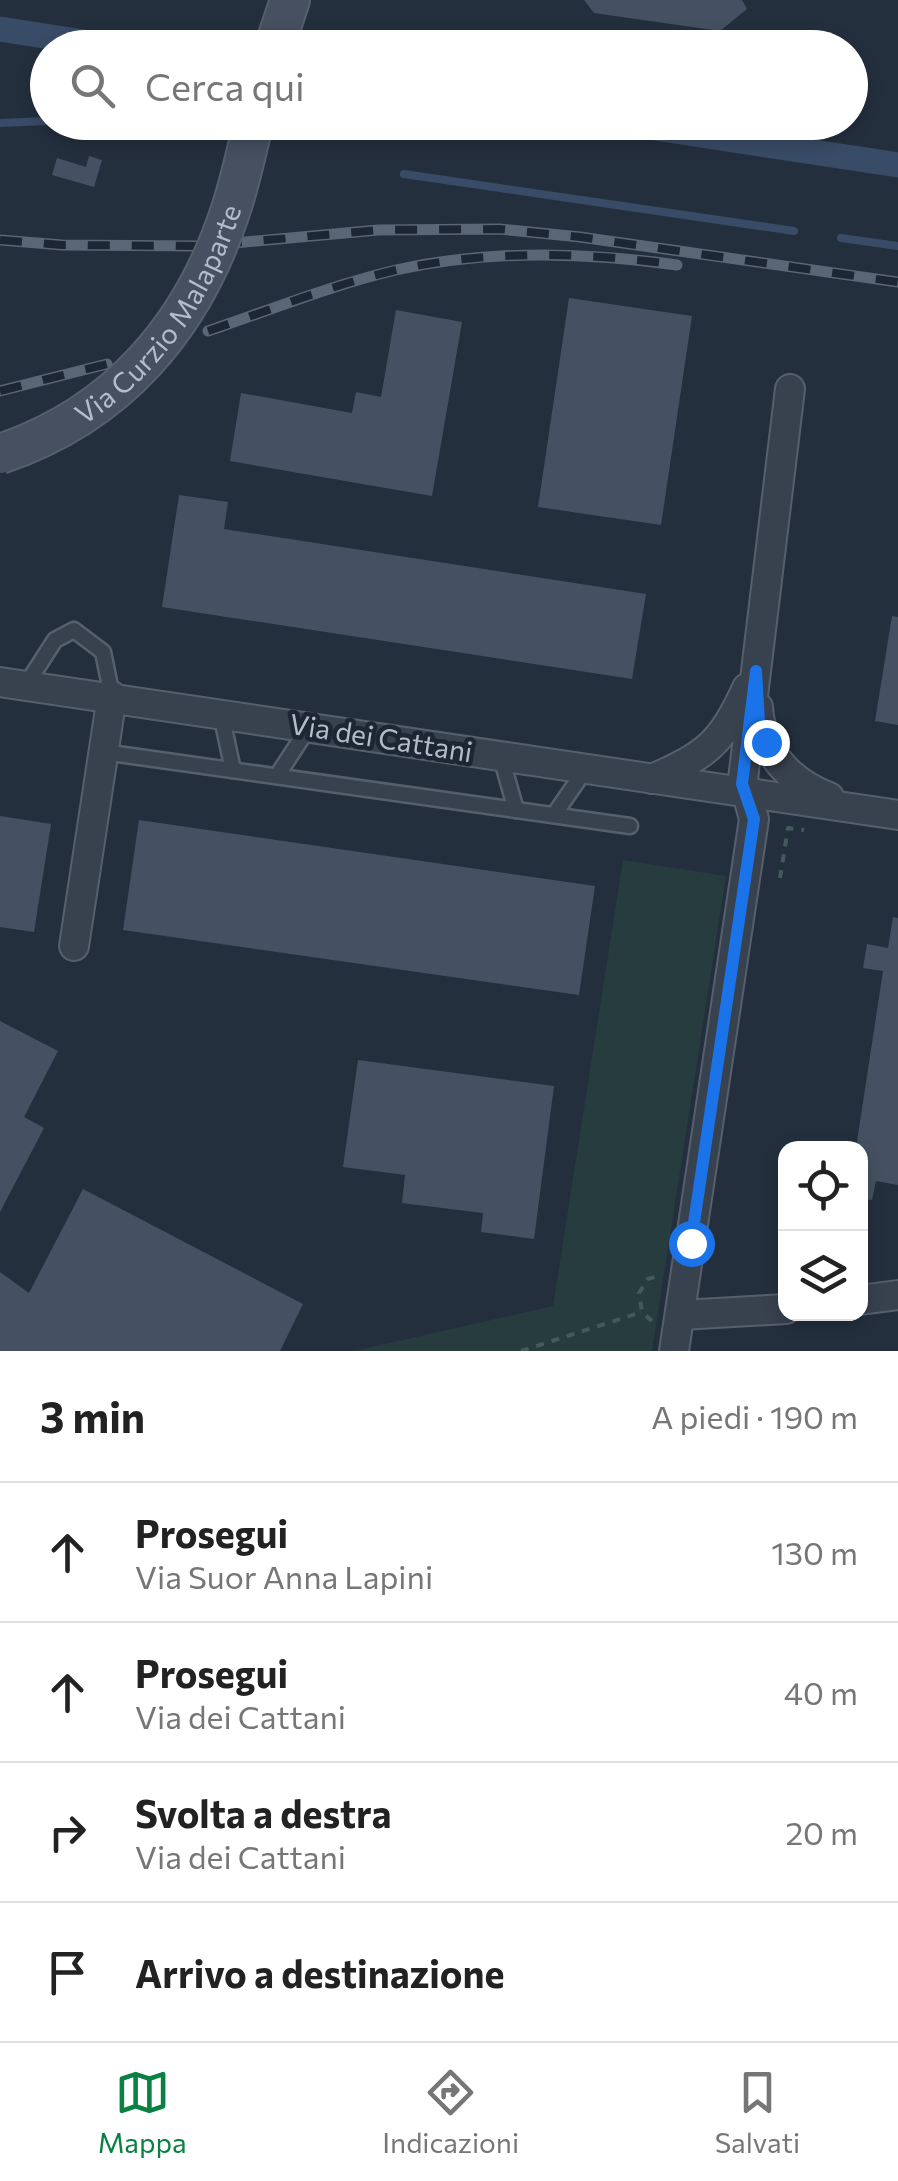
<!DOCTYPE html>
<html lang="it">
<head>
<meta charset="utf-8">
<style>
	body { margin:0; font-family:Commissioner,sans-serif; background:#f6f6f6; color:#222 }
	.controls { position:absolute; right:30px; bottom:30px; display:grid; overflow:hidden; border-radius:20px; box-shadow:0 5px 15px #0003 }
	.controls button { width:90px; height:90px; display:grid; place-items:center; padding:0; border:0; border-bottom:2px solid #e0e0e0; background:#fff; color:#222; font:50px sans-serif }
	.stop { position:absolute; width:30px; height:30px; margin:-22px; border:8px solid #1a73e8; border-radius:50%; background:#fff }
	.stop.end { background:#1a73e8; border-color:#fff; box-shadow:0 2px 10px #0008 }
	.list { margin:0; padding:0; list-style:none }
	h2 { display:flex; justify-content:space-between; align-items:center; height:130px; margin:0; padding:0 40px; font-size:42px }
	h2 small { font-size:32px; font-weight:400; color:#767676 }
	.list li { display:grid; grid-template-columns:65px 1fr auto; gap:30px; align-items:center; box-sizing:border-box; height:140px; padding:0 40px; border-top:2px solid #e0e0e0 }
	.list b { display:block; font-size:38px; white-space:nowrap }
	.list p { margin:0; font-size:32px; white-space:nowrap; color:#767676 }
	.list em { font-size:32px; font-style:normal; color:#767676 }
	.icon { flex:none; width:55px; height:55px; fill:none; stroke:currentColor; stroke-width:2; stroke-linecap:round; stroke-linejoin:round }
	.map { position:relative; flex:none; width:898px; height:1351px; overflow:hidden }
	.search { position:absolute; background:#fff; box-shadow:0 5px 15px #0003; left:30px; right:30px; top:30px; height:110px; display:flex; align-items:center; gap:25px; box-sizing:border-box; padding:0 35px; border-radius:55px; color:#767676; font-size:38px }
	.sheet { height:690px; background:#fff }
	nav { display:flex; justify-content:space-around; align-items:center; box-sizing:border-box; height:140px; border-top:2px solid #e0e0e0; background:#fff; font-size:28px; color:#767676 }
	nav a { display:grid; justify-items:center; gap:5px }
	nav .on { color:#0b8043 }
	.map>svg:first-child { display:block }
	.green { fill:#263c3f }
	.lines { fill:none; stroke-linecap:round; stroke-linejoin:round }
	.stream { stroke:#394c67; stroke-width:8 }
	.canal { stroke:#394c67; stroke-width:25 }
	.building { fill:#455162 }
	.lane-casing { stroke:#565f6c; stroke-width:19 }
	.street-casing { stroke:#565f6c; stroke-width:32 }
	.secondary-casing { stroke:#565f6c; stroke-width:42 }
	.path { stroke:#44595c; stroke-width:4; stroke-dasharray:8 8; stroke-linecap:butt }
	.lane { stroke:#38414e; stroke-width:14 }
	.street { stroke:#38414e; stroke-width:28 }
	.secondary { stroke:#465061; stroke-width:38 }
	.rail-casing { stroke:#5a6575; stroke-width:11 }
	.rail { stroke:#1d2633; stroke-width:8; stroke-dasharray:22; stroke-linecap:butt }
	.secondary-bridge-casing { stroke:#565f6c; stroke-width:42; stroke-linecap:butt }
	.secondary-bridge { stroke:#465061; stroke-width:38 }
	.route { stroke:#1a73e8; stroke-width:12 }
	.labels { text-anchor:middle; stroke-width:9; stroke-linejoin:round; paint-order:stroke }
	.street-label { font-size:28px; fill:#b4bcc9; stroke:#1d2633 }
</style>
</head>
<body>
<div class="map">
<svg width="898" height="1351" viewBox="0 0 898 1351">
	<rect width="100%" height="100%" fill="#242f3e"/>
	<path class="green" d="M623,860L726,876L652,1351H354L553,1306Z"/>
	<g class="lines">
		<g class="stream">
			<path d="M81,122L158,135"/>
			<path d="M0,123L48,121"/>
			<path d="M404,174L794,231"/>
			<path d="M841,238L898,246"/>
		</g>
		<g class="canal">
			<path d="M0,29L122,48"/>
			<path d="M616,122L898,165"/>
		</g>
	</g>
	<g class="building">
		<path d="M584,0H742L747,9L720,31L594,13Z"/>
		<path d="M89,156L102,160L94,187L52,175L57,158L86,167Z"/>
		<path d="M569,298L692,316L661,525L538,507Z"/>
		<path d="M396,310L462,322L432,496L230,461L241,393L352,413L356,392L381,397Z"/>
		<path d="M179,495L228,502L224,529L646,594L632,679L162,607Z"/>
		<path d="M892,616L898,617V725L875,721Z"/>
		<path d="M0,816L51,824L34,932L0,927Z"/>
		<path d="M139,820L595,886L579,995L123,930Z"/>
		<path d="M893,917L898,918V1185L876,1181L872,1200L860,1199V1148H856L883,971L863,968L867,944L888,948Z"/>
		<path d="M0,1021L58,1051L24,1117L44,1128L0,1212Z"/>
		<path d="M358,1060L554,1086L534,1239L481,1232L483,1213L402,1203L405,1175L343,1167Z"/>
		<path d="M83,1189L303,1304L280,1351H0V1272L29,1293Z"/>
	</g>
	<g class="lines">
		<defs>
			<g id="lane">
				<path d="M26,685L55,640L74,630L103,652L112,696"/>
				<path d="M221,714L233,770"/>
				<path d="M103,752L630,826"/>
				<path d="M501,757L516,810"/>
				<path d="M277,776L309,727"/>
				<path d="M554,815L585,770"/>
			</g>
			<g id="street">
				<path d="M0,682L898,815"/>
				<path d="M758,707C761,751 789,782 829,797"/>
				<path d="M652,779C708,754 721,744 747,688"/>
				<path d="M74,946L112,696"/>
				<path d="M860,1300L898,1295"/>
				<path d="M681,1315L786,1309"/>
				<path d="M674,1351L754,819L743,779L790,389"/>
			</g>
			<path id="secondary" d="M274,48L290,0"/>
		</defs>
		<use href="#lane" class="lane-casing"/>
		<use href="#street" class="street-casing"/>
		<use href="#secondary" class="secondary-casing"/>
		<g class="path">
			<path d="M780,878L788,828L804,830"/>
			<path d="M652,1321L642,1312L639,1293L648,1279L658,1276"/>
			<path d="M521,1351L642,1312"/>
		</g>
		<use href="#lane" class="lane"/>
		<use href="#street" class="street"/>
		<use href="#secondary" class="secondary"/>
		<defs>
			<g id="rail">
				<path d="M0,240L62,245L201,246L378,230L499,229L580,237L898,282"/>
				<path d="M208,331C270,310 332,285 396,270C486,250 586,252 677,265"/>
				<path d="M0,391L107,364"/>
			</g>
		</defs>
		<use href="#rail" class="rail-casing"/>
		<use href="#rail" class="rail"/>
		<defs>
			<g id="secondary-bridge">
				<path id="s1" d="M0,454C117,415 192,327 230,212C240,183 246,152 254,122"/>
			</g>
		</defs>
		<use href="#secondary-bridge" class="secondary-bridge-casing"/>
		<use href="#secondary-bridge" class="secondary-bridge"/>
	</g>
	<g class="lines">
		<path class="route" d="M691,1243L754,819L742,784L756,671L759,721L766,742"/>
	</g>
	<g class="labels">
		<g class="street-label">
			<text dy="10" stroke="none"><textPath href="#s1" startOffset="220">Via Curzio Malaparte</textPath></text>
			<text transform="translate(381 738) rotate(9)" y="10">Via dei Cattani</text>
		</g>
	</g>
</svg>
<div class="controls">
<button><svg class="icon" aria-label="locate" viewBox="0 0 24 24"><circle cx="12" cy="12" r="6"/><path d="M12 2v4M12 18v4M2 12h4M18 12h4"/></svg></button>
<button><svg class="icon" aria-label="layers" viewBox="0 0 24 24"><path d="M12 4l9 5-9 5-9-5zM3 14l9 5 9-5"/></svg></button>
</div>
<div class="stop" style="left:691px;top:1243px"></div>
<div class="stop end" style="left:766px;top:742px"></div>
<div class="search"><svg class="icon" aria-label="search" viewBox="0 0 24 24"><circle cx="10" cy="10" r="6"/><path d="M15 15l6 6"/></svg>Cerca qui</div>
</div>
<section class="sheet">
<h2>3 min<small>A piedi · 190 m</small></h2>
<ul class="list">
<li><svg class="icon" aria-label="ahead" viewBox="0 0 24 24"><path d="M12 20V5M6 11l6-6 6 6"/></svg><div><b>Prosegui</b><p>Via Suor Anna Lapini</p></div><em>130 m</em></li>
<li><svg class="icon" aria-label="ahead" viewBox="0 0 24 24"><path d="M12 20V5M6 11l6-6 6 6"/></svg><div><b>Prosegui</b><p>Via dei Cattani</p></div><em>40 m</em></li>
<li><svg class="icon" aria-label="right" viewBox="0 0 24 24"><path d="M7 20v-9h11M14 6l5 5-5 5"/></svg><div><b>Svolta a destra</b><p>Via dei Cattani</p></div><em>20 m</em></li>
<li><svg class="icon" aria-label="arrive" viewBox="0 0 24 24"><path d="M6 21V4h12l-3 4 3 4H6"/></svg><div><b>Arrivo a destinazione</b></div></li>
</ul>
</section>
<nav>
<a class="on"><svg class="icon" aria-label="map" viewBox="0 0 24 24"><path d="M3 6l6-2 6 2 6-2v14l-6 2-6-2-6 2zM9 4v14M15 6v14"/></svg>Mappa</a>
<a><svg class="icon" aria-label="directions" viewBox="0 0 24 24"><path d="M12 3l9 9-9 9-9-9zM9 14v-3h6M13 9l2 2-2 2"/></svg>Indicazioni</a>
<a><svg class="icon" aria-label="saved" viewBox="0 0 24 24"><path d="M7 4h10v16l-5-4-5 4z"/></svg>Salvati</a>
</nav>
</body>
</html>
